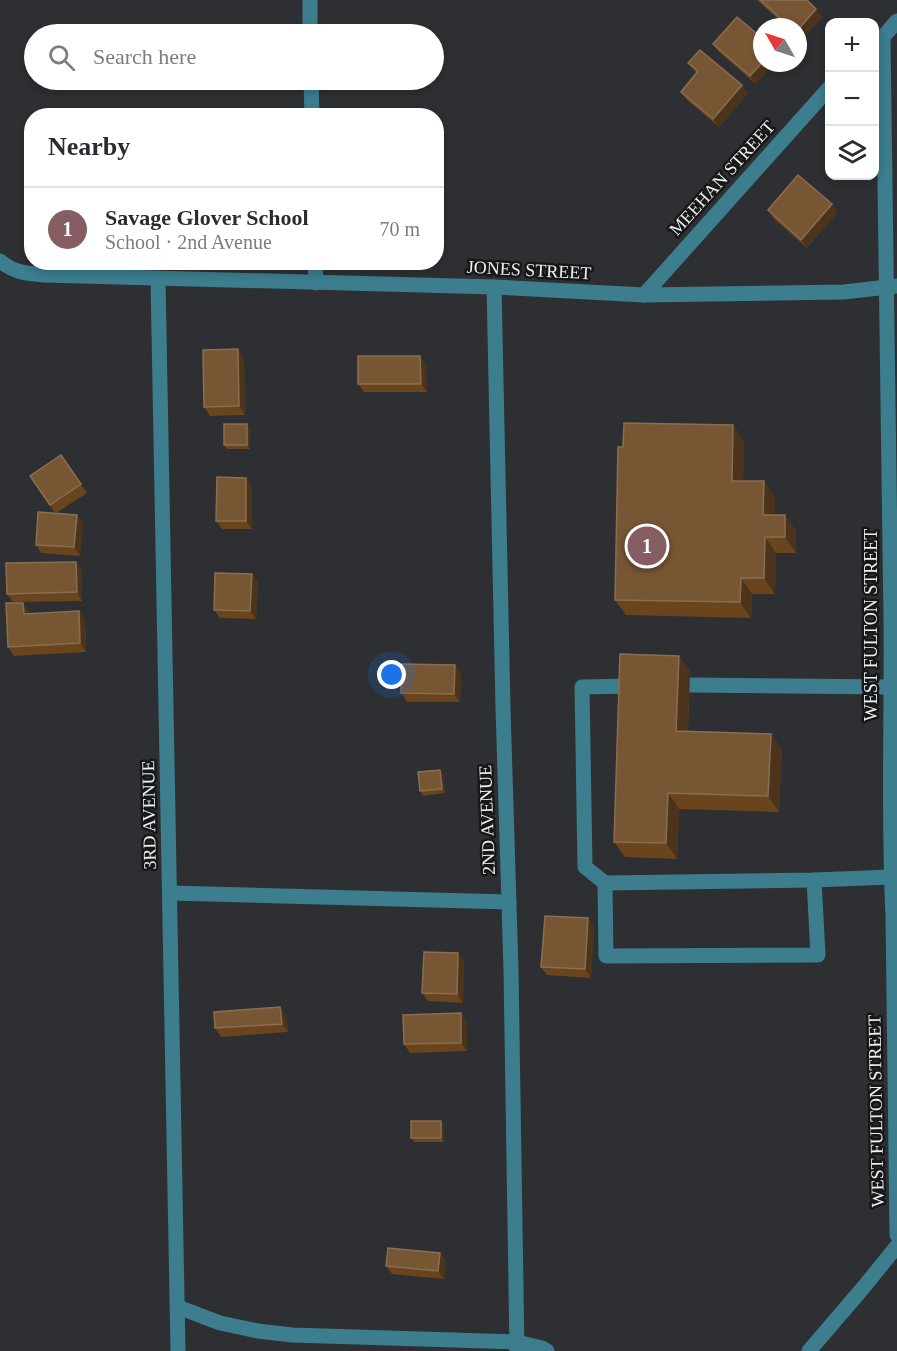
<!DOCTYPE html>
<html lang="en">
<head>
<meta charset="utf-8">
<style>
	body { margin:0; font-family:Georgia,serif; background:#f2f2f3; color:#2b2b33 }
	.controls { position:absolute; right:18px; top:18px; display:grid; overflow:hidden; border-radius:12px; box-shadow:0 3px 9px #0003 }
	.controls button { width:54px; height:54px; display:grid; place-items:center; padding:0; border:0; border-bottom:2px solid #e1e1e2; background:#fff; color:#2b2b33; font:30px sans-serif }
	.compass { position:absolute; left:753px; top:18px; width:54px; height:54px; border-radius:50%; background:#fff; box-shadow:0 3px 9px #0003; rotate:309deg }
	.you { position:absolute; left:392px; top:675px; width:21px; height:21px; margin:-15px; border:4px solid #fff; border-radius:50%; background:#1a73e8; box-shadow:0 0 0 9px #1a73e833 }
	.badge { display:grid; place-items:center; width:39px; height:39px; border-radius:50%; background:#865d63; color:#fff; font-size:20px; font-weight:700 }
	.pin { position:absolute; translate:-50% -50%; border:3px solid #fff; box-shadow:0 2px 6px #0006 }
	.list { margin:0; padding:0; list-style:none }
	h2 { display:flex; justify-content:space-between; align-items:center; height:78px; margin:0; padding:0 24px; font-size:26px }
	h2 small { font-size:20px; font-weight:400; color:#7c7c81 }
	.list li { display:grid; grid-template-columns:39px 1fr auto; gap:18px; align-items:center; box-sizing:border-box; height:84px; padding:0 24px; border-top:2px solid #e1e1e2 }
	.list b { display:block; font-size:22px; white-space:nowrap }
	.list p { margin:0; font-size:20px; white-space:nowrap; color:#7c7c81 }
	.list em { font-size:20px; font-style:normal; color:#7c7c81 }
	.icon { flex:none; width:33px; height:33px; fill:none; stroke:currentColor; stroke-width:2; stroke-linecap:round; stroke-linejoin:round }
	.map { position:relative; flex:none; width:897px; height:1351px; overflow:hidden }
	.search { position:absolute; background:#fff; box-shadow:0 3px 9px #0003; left:24px; top:24px; width:420px; height:66px; display:flex; align-items:center; gap:15px; box-sizing:border-box; padding:0 21px; border-radius:33px; color:#7c7c81; font-size:22px }
	.panel { position:absolute; background:#fff; box-shadow:0 3px 9px #0003; left:24px; top:108px; width:420px; height:162px; border-radius:24px }
	.map>svg:first-child { display:block }
	.lines { fill:none; stroke-linecap:round; stroke-linejoin:round }
	.minor { stroke:#3c7d8e; stroke-width:15 }
	.wall { fill:#69441c }
	.shaded-wall { fill:#4b341b }
	.building { fill:#775633; stroke:#8a6e51; stroke-width:1.5 }
	.labels { text-anchor:middle; stroke-width:5; stroke-linejoin:round; paint-order:stroke }
	.street-label { font-size:18px; fill:#eef0f2; stroke:#161719 }
</style>
</head>
<body>
<div class="map">
<svg width="897" height="1351" viewBox="0 0 897 1351">
	<rect width="100%" height="100%" fill="#2d2f32"/>
	<g class="lines">
		<g class="minor">
			<path d="M310,0V34"/>
			<path d="M897,21L883,37C887,232 889,427 891,621C892,719 888,818 893,916L897,1235"/>
			<path d="M311,80L312,116"/>
			<path d="M0,261C15,273 25,273 44,275L494,287L644,295L844,292L897,286"/>
			<path d="M315,262L316,283"/>
			<path d="M158,279L178,1351"/>
			<path d="M494,287L503,708L511,970L517,1351"/>
			<path d="M644,295L830,87"/>
			<path d="M689,685L891,687"/>
			<path d="M630,686L582,687L585,867L605,883L814,880L891,877"/>
			<path d="M605,883L606,956L818,955L814,880"/>
			<path d="M170,893L509,902"/>
			<path d="M178,1307L220,1323L258,1331L292,1335L517,1342L542,1348L547,1351"/>
			<path d="M809,1351L863,1288L897,1246"/>
		</g>
	</g>
	<g class="wall">
		<path d="M757,0H807L816,9L822,17L802,40L798,37V27H787Z"/>
		<path d="M737,17L756,84L719,52L713,44Z"/>
		<path d="M688,63L748,93L719,127L687,100L681,92L696,73Z"/>
		<path d="M768,210L837,213L807,248L774,219Z"/>
		<path d="M244,358L245,415L210,416L204,407Z"/>
		<path d="M426,364L427,392H364L358,384Z"/>
		<path d="M247,424L250,428V449H227L224,445Z"/>
		<path d="M733,425L744,441L743,481L775,497L774,515H785L796,531V553H776L775,594H752L751,618L626,615L615,600L623,447Z"/>
		<path d="M61,455L87,493L56,513L77,515L83,523L80,556L41,553L36,545L55,513L30,476Z"/>
		<path d="M252,486V529H222L216,521Z"/>
		<path d="M76,562L82,570V601L13,602L7,594Z"/>
		<path d="M258,582L256,619L220,618L214,610Z"/>
		<path d="M29,611V614L79,611L85,620L86,652L14,656L8,647Z"/>
		<path d="M679,656L690,671L688,731L771,734L782,750L779,812L679,809L677,859L625,857L614,842Z"/>
		<path d="M461,673L460,702H407L401,693Z"/>
		<path d="M440,770L443,774L445,793L423,796L420,791Z"/>
		<path d="M594,927L591,978L547,975L541,967Z"/>
		<path d="M464,961L463,1003L428,1001L422,993Z"/>
		<path d="M280,1007L286,1015L288,1032L221,1037L215,1028Z"/>
		<path d="M461,1013L466,1021L467,1051L410,1053L404,1044Z"/>
		<path d="M441,1121L444,1125V1142H414L411,1138Z"/>
		<path d="M440,1253L446,1262L444,1279L392,1274L386,1266Z"/>
	</g>
	<g class="shaded-wall">
		<path d="M816,9L822,17L802,40L798,35V30Z"/>
		<path d="M762,63H775L756,84L750,76Z"/>
		<path d="M742,85L748,93L719,127L713,119Z"/>
		<path d="M832,204L837,213L807,248L801,240Z"/>
		<path d="M238,349L244,358L245,415L239,406Z"/>
		<path d="M420,356L426,364L427,392L421,384Z"/>
		<path d="M247,424L250,428V449L247,445Z"/>
		<path d="M733,425L744,441L743,496L732,481Z"/>
		<path d="M246,478L252,486V529L246,521Z"/>
		<path d="M764,481L775,497L774,531L763,515Z"/>
		<path d="M77,515L83,523L80,556L74,547Z"/>
		<path d="M785,515L796,531V553L785,537Z"/>
		<path d="M765,537L776,553L775,594L764,578Z"/>
		<path d="M76,562L82,570V601L77,592Z"/>
		<path d="M252,574L258,582L256,619L250,611Z"/>
		<path d="M741,578L752,594L751,618L740,602Z"/>
		<path d="M23,603L29,611L30,622L24,614Z"/>
		<path d="M79,611L85,620L86,652L80,643Z"/>
		<path d="M679,656L690,671L687,747L676,731Z"/>
		<path d="M455,665L461,673L460,702L454,694Z"/>
		<path d="M771,734L782,750L779,812L768,796Z"/>
		<path d="M440,770L443,774L445,793L442,789Z"/>
		<path d="M668,793L679,809L677,859L666,843Z"/>
		<path d="M588,918L594,927L591,978L585,969Z"/>
		<path d="M458,953L464,961L463,1003L457,994Z"/>
		<path d="M280,1007L286,1015L288,1032L282,1024Z"/>
		<path d="M461,1013L466,1021L467,1051L461,1043Z"/>
		<path d="M441,1121L444,1125V1142L441,1138Z"/>
		<path d="M440,1253L446,1262L444,1279L438,1271Z"/>
	</g>
	<g class="building">
		<path d="M760,0H807L816,9L798,30V27H790Z"/>
		<path d="M737,17L762,38V63L750,76L713,44Z"/>
		<path d="M700,50L742,85L713,119L681,92L698,71L688,63Z"/>
		<path d="M798,175L832,204L801,240L768,210Z"/>
		<path d="M238,349L239,406L204,407L203,350Z"/>
		<path d="M358,356H420L421,384H358Z"/>
		<path d="M624,423L733,425L732,481H764L763,515H785V537H765L764,578H741L740,602L615,600L618,447H623Z"/>
		<rect x="224" y="424" width="23" height="21"/>
		<path d="M61,455L81,484L50,505L30,476Z"/>
		<path d="M217,477L246,478V521H216Z"/>
		<path d="M38,512L77,515L74,547L36,545Z"/>
		<path d="M76,562L77,592L7,594L6,563Z"/>
		<path d="M215,573L252,574L250,611L214,610Z"/>
		<path d="M6,603H23L24,614L79,611L80,643L8,647Z"/>
		<path d="M620,654L679,656L676,731L771,734L768,796L668,793L666,843L614,842Z"/>
		<path d="M401,664L455,665L454,694L401,693Z"/>
		<path d="M440,770L442,789L420,791L418,772Z"/>
		<path d="M545,916L588,918L585,969L541,967Z"/>
		<path d="M424,952L458,953L457,994L422,993Z"/>
		<path d="M280,1007L282,1024L215,1028L214,1012Z"/>
		<path d="M461,1013V1043L404,1044L403,1015Z"/>
		<rect x="411" y="1121" width="30" height="17"/>
		<path d="M388,1248L440,1253L438,1271L386,1266Z"/>
	</g>
	<g class="labels">
		<g class="street-label">
			<text transform="translate(722 178) rotate(-48)" y="6">MEEHAN STREET</text>
			<text transform="translate(529 270) rotate(3)" y="6">JONES STREET</text>
			<text transform="translate(871 625) rotate(-90)" y="6">WEST FULTON STREET</text>
			<text transform="translate(149 815) rotate(-91)" y="6">3RD AVENUE</text>
			<text transform="translate(487 820) rotate(-92)" y="6">2ND AVENUE</text>
			<text transform="translate(876 1111) rotate(-91)" y="6">WEST FULTON STREET</text>
		</g>
	</g>
</svg>
<div class="controls">
<button>+</button>
<button>−</button>
<button><svg class="icon" aria-label="layers" viewBox="0 0 24 24"><path d="M12 4l9 5-9 5-9-5zM3 14l9 5 9-5"/></svg></button>
</div>
<svg class="compass" viewBox="-18 -18 36 36"><path d="M0-13l5 13h-10z" fill="#e53935"/><path d="M0 13l5-13h-10z" fill="#7c7c81"/></svg>
<div class="you"></div>
<div class="pin badge" style="left:647px;top:546px">1</div>
<div class="search"><svg class="icon" aria-label="search" viewBox="0 0 24 24"><circle cx="10" cy="10" r="6"/><path d="M15 15l6 6"/></svg>Search here</div>
<section class="panel">
<h2>Nearby<small></small></h2>
<ul class="list">
<li><span class="badge">1</span><div><b>Savage Glover School</b><p>School · 2nd Avenue</p></div><em>70 m</em></li>
</ul>
</section>
</div>
</body>
</html>
